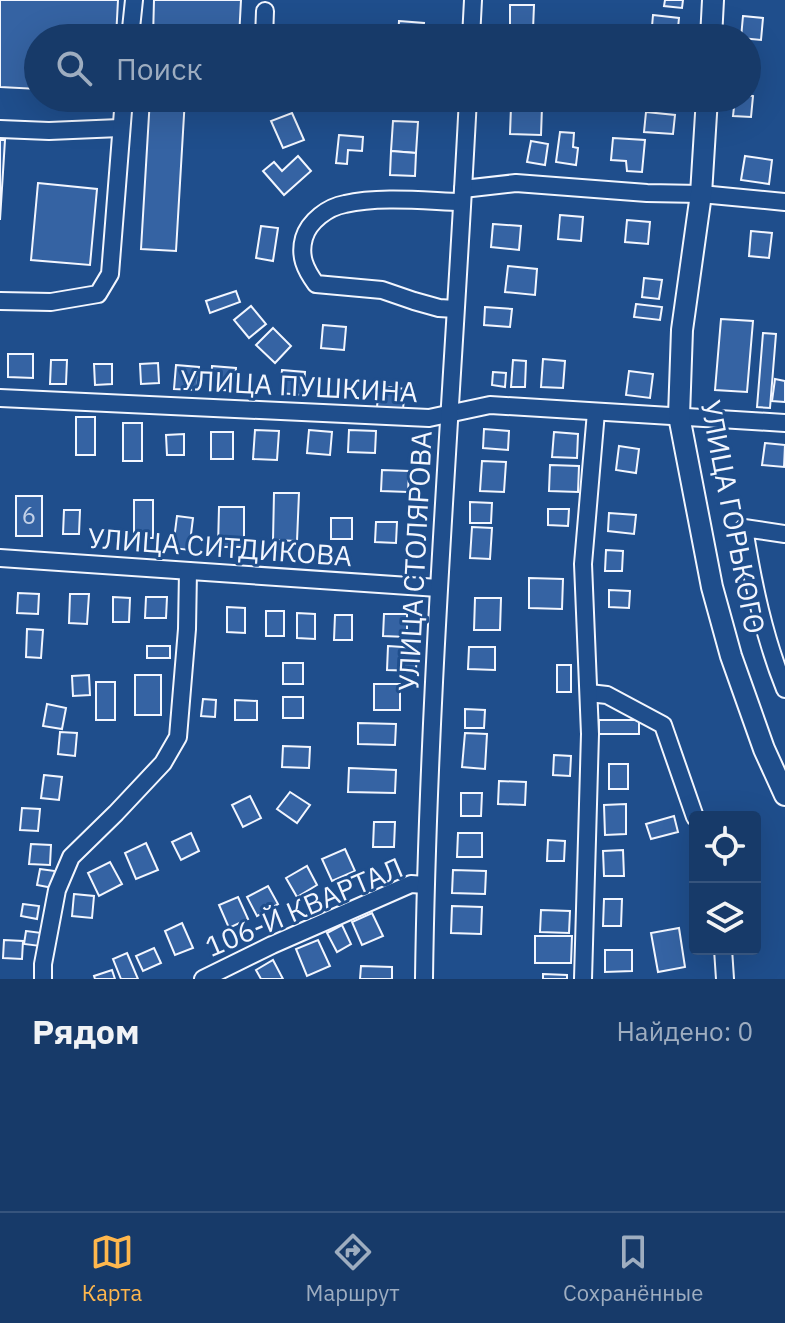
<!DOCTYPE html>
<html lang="ru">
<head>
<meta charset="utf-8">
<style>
	body { margin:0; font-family:"IBM Plex Sans",sans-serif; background:#244571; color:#f1f3f6 }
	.controls { position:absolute; right:24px; bottom:24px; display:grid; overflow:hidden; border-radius:8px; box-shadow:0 8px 32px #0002 }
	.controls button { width:72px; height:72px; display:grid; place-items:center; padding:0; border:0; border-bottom:2px solid #36547d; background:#173a69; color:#f1f3f6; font:40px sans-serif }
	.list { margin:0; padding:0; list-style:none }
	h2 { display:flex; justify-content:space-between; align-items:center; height:104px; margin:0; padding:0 32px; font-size:34px }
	h2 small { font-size:26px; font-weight:400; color:#9eadc0 }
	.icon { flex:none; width:44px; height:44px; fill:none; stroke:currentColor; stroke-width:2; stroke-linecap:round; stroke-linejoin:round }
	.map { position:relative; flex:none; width:785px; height:979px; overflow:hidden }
	.search { position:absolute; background:#173a69; box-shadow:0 8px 32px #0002; left:24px; right:24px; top:24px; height:88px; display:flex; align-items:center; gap:20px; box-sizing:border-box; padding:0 28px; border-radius:44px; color:#9eadc0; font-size:30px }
	.sheet { height:232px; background:#173a69 }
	nav { display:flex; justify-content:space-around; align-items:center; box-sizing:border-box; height:112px; border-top:2px solid #36547d; background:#173a69; font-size:22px; color:#9eadc0 }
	nav a { display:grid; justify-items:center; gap:4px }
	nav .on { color:#ffb74d }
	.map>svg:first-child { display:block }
	.building { fill:#3563a3; stroke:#f2f6ff; stroke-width:2 }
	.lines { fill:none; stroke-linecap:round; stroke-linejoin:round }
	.minor-casing { stroke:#f2f6ff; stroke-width:20 }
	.major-casing { stroke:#f2f6ff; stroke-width:24 }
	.minor { stroke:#1f4e8c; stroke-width:16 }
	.major { stroke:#1f4e8c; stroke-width:20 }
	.labels { text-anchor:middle; stroke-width:6; stroke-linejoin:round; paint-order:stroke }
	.number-label { font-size:24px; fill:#c3d1e8 }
	.street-label { font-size:28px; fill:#f2f6ff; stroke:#1f4e8c }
</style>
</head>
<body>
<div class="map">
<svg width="785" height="979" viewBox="0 0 785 979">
	<rect width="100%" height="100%" fill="#1f4e8c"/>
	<g class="building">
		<path d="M0,0H118L116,38H38V89L0,87Z"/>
		<path d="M154,0H241L239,38H153Z"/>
		<path d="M665,0H683L682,8L664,6Z"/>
		<path d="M510,5H534L533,30H510Z"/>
		<path d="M653,15L679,18L677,38H651Z"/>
		<path d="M743,16L763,18L761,40L741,38Z"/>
		<path d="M399,21L424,23L422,38H398Z"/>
		<path d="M747,60H754L752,81H747Z"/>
		<path d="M747,95L753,96L751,117L733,116L735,98H747Z"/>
		<path d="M150,98H185L176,251L141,249Z"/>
		<path d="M537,98H553L552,105L536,104Z"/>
		<path d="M511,107H542L541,135L510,134Z"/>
		<path d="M646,112L675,115L673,134L644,132Z"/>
		<path d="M292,113L304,140L283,148L271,121Z"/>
		<path d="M393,121L418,122L416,153L391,151Z"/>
		<path d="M560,132L574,133L573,147L578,148L576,165L556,162Z"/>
		<path d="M339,135L363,137L362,151L348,150L347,164L336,163Z"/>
		<path d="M613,138L645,140L642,172L627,171L626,161L611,160Z"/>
		<path d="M0,140H5L0,220Z"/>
		<path d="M531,141L548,144L545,165L527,162Z"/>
		<path d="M391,151L416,153L415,176L390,175Z"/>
		<path d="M298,156L311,171L284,195L263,171L274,162L282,171Z"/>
		<path d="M745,156L772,160L769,184L741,180Z"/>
		<path d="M38,183L97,189L90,265L31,260Z"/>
		<path d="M560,215L583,217L581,241L558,239Z"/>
		<path d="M627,220L650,222L648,244L625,242Z"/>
		<path d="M493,224L521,226L519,250L491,247Z"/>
		<path d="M261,226L278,228L273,261L256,258Z"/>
		<path d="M751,231L772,233L769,258L749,256Z"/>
		<path d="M508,266L537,269L535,295L505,292Z"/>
		<path d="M644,278L662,280L659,299L642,297Z"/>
		<path d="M236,291L240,302L210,313L206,301Z"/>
		<path d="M636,304L662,307L660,320L634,317Z"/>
		<path d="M251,306L266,324L249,338L234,320Z"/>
		<path d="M485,307L512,309L510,327L484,325Z"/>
		<path d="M721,319L753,321L747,392L715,390Z"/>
		<path d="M323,325L346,327L344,350L321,348Z"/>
		<path d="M273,328L291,346L275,363L256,345Z"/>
		<path d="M763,333L776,334L770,408L757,407Z"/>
		<path d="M8,354H33V378L8,377Z"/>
		<path d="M543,359L565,361L563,388L541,387Z"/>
		<path d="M51,360H67L66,384H50Z"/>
		<path d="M513,360L526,361L525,387H511Z"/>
		<path d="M158,363L159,383L141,384L140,364Z"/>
		<path d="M94,364H112V384L95,385Z"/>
		<path d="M176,365L199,367L197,390L174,389Z"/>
		<path d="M212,366L236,368L234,391L211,389Z"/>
		<path d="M282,370L305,372L303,395L280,393Z"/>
		<path d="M629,371L653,374L650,398L626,395Z"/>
		<path d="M493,372L506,373L505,387L492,385Z"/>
		<path d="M775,379L785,381V402L772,401Z"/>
		<path d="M379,386L405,389L403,409L377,407Z"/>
		<rect x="76" y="417" width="19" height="38"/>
		<rect x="123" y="423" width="19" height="38"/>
		<path d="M484,429L509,431L508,450L483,448Z"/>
		<path d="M255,430L279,431L277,460L253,459Z"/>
		<path d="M309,430L332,432L330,455L307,453Z"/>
		<path d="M349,430L376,431L375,453L348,452Z"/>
		<rect x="211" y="432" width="22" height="27"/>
		<path d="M554,432L578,434L577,458L552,457Z"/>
		<path d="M184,434V455H167L166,435Z"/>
		<path d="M765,443L785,445L784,467L762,465Z"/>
		<path d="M619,446L639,449L636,473L616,470Z"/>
		<path d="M482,461L506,462L504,492L480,491Z"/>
		<path d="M550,465L579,466L578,492L549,491Z"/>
		<path d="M382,470L409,471L408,492L381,491Z"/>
		<path d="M274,493H299L297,541L273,540Z"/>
		<rect x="16" y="496" width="26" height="40"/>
		<rect x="134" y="500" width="19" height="38"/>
		<path d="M470,502L492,503L491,523H470Z"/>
		<path d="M219,507H244V547H218Z"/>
		<path d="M548,509H569L568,526L548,525Z"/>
		<path d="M64,510H80L79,534H63Z"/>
		<path d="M609,513L636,515L634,534L608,531Z"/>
		<path d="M177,516L193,518L189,550L173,548Z"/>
		<rect x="331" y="518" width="21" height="21"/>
		<path d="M376,522H397L396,543L375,542Z"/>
		<path d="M472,527L492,528L490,559L470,558Z"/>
		<path d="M606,550L623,551L622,571H605Z"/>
		<path d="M529,578L563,579L562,609L529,608Z"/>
		<path d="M609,590L630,591L629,608L609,607Z"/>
		<path d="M18,593L39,594L38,614L17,613Z"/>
		<path d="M70,594H89L87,624L69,623Z"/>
		<path d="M113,597L130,598L129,622H113Z"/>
		<path d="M146,597H167L166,618H145Z"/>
		<path d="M475,598H501L500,630H474Z"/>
		<path d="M227,607L245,608V633L227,632Z"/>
		<rect x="266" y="611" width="18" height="25"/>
		<path d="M297,613L315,614V639L297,638Z"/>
		<path d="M384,614H407V637L383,636Z"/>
		<path d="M335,615H352V640H334Z"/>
		<path d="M27,629L43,630L41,658L26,657Z"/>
		<rect x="147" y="646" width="23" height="12"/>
		<path d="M388,646L417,648L416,671L387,670Z"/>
		<path d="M469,647H495V670L468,669Z"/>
		<rect x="283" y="663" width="20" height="21"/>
		<rect x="557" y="665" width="14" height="27"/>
		<path d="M89,675L90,695L73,696L72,676Z"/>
		<rect x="135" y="675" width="26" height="40"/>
		<rect x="96" y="682" width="19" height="38"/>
		<rect x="374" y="684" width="26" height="26"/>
		<rect x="283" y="697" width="20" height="21"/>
		<path d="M203,699L216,700L215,717L201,716Z"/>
		<path d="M235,700L257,701V720H235Z"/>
		<path d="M47,704L66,708L62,729L43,726Z"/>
		<path d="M465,709L485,710L484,728H465Z"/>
		<rect x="599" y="720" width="40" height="14"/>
		<path d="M358,723L396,724L395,745L358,744Z"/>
		<path d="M60,732L77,733L75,756L58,754Z"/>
		<path d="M465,733L487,734L485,769L462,767Z"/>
		<path d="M283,746L310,747L309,768L282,767Z"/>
		<path d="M554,755L571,756L570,776L553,775Z"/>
		<rect x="609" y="764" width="19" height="25"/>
		<path d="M349,768L396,770L395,793L348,792Z"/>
		<path d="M44,775L62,777L59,800L41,798Z"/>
		<path d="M499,781L526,782L525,805L498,804Z"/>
		<path d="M290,792L310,805L297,823L277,809Z"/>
		<path d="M461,793H482L481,816H461Z"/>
		<path d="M250,796L261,818L243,827L232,805Z"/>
		<path d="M626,804V834L605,835L604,805Z"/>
		<path d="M22,808L40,809L38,831L20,830Z"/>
		<path d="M674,816L678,832L651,839L646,824Z"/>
		<path d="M374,822H395L394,847H373Z"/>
		<path d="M191,833L199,851L181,860L172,842Z"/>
		<path d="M458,833H482V857H457Z"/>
		<path d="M548,840L565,841L564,861H547Z"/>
		<path d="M146,843L158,870L136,879L125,853Z"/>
		<path d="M31,844L51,845L50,865L29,864Z"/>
		<path d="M345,849L355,871L332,881L322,859Z"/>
		<path d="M623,850L624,876H604L603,851Z"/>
		<path d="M110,862L122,884L99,896L88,873Z"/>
		<path d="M307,866L317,885L297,897L286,878Z"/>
		<path d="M40,869L55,871L53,888L37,885Z"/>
		<path d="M453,870L486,871L485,894L452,893Z"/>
		<path d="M268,886L278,904L257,916L247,897Z"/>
		<path d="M74,894L94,896L92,918L72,916Z"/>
		<path d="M238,897L248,919L229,928L219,905Z"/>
		<path d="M604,899H622L621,926H603Z"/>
		<path d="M23,904L39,906L37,919L21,916Z"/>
		<path d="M452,906L482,907L481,934L451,933Z"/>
		<path d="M541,910L570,911L569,933L540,932Z"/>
		<path d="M372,913L383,936L362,945L352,922Z"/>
		<path d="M182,923L193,948L175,955L165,931Z"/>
		<path d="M342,925L351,944L337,952L327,933Z"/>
		<path d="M679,928L685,967L658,972L651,933Z"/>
		<path d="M26,931L42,933L40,946L24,944Z"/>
		<path d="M535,936H572L571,963H535Z"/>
		<path d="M4,940L23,941L22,959L3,958Z"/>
		<path d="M318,940L330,966L307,976L296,949Z"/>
		<path d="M154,948L161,963L143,971L136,956Z"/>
		<path d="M605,950H632V971L605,972Z"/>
		<path d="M127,953L138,979H121L113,959Z"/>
		<path d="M273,960L283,979H261L256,970Z"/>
		<path d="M361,966L392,967V979H360Z"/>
		<path d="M112,970L115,979H95L94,976Z"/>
		<path d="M543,974L567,975V979H543Z"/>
	</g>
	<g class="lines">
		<defs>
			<g id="minor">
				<path d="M130,38L134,0"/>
				<path d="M264,38L265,11"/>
				<path d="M471,38L473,0"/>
				<path d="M0,129L49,131L120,128"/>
				<path d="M463,189L516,183L647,193L701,194L785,202"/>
				<path d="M0,301L51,302L98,294L110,274L124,98"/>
				<path d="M455,309L439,308L414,301L382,290L316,284C305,269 299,256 304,238C309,221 328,207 345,204C380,196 426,201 462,202"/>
				<path d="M0,398L429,418L490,405L785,423"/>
				<path d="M785,534L744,528C753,584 764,637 785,689"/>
				<path d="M0,558L438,588"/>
				<path d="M589,693L607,695L663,725L695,817"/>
				<path d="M723,949L725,979"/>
				<path d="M43,979V964L57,890L71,857L116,813L163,763L178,737L187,629L188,571"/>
				<path d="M203,979L272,945L411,884L425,885"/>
				<path d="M424,979C428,685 453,392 468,98"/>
				<path d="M583,979L590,734L583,564L596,412"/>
			</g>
			<g id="major">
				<path d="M711,38L713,0"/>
				<path d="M707,98L701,194L682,330L679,416L712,587L731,656L764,749L785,795"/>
			</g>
		</defs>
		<use href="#minor" class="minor-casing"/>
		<use href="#major" class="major-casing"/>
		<use href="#minor" class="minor"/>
		<use href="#major" class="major"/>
	</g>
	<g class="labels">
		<g class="number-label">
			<text x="29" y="524">6</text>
		</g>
		<g class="street-label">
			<text transform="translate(299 386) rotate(3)" y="10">УЛИЦА ПУШКИНА</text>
			<text transform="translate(733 517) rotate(79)" y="10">УЛИЦА ГОРЬКОГО</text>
			<text transform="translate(220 547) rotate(4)" y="10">УЛИЦА СИТДИКОВА</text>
			<text transform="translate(415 561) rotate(-87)" y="10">УЛИЦА СТОЛЯРОВА</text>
			<text transform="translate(304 907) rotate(-23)" y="10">106-Й КВАРТАЛ</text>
		</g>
	</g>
</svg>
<div class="controls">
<button><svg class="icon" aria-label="locate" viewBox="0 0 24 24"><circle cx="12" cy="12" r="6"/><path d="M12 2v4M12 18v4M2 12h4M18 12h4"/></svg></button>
<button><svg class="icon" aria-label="layers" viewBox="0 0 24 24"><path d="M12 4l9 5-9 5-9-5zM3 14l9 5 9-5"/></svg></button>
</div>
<div class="search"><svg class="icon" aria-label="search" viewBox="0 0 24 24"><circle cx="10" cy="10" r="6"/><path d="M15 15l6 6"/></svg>Поиск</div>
</div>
<section class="sheet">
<h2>Рядом<small>Найдено: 0</small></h2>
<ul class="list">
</ul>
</section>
<nav>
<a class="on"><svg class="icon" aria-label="map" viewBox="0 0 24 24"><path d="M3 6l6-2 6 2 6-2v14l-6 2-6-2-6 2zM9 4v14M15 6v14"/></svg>Карта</a>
<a><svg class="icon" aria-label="directions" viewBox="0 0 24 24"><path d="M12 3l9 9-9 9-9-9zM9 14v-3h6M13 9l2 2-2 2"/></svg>Маршрут</a>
<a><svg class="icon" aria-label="saved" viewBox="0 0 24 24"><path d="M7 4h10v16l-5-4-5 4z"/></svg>Сохранённые</a>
</nav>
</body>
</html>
